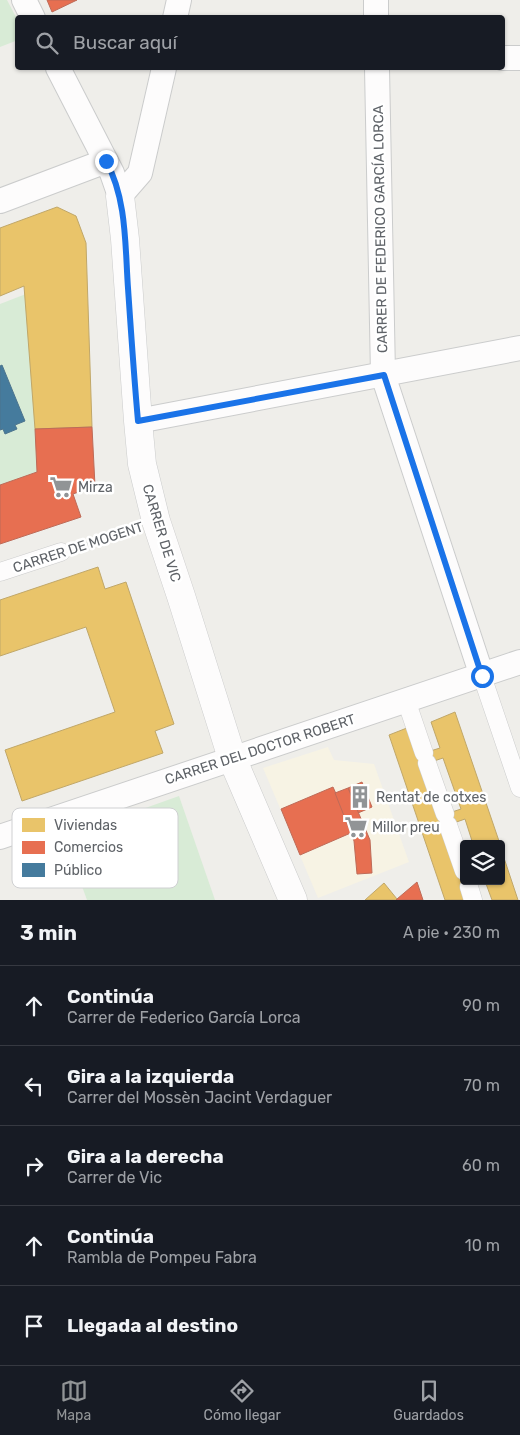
<!DOCTYPE html>
<html lang="es">
<head>
<meta charset="utf-8">
<style>
	body { margin:0; font-family:Rubik,sans-serif; background:#20242c; color:#f1f3f6 }
	.controls { position:absolute; right:15px; bottom:15px; display:grid; overflow:hidden; border-radius:5px; box-shadow:0 1px 4px #0004 }
	.controls button { width:45px; height:45px; display:grid; place-items:center; padding:0; border:0; border-bottom:1px solid #363941; background:#171b24; color:#f1f3f6; font:25px sans-serif }
	.stop { position:absolute; width:15px; height:15px; margin:-11px; border:4px solid #1a73e8; border-radius:50%; background:#fff }
	.stop.end { background:#1a73e8; border-color:#fff; box-shadow:0 1px 5px #0008 }
	.list { margin:0; padding:0; list-style:none }
	h2 { display:flex; justify-content:space-between; align-items:center; height:65px; margin:0; padding:0 20px; font-size:21px }
	h2 small { font-size:16px; font-weight:400; color:#9ea1a6 }
	.list li { display:grid; grid-template-columns:32px 1fr auto; gap:15px; align-items:center; box-sizing:border-box; height:80px; padding:0 20px; border-top:1px solid #363941 }
	.list b { display:block; font-size:19px; white-space:nowrap }
	.list p { margin:0; font-size:16px; white-space:nowrap; color:#9ea1a6 }
	.list em { font-size:16px; font-style:normal; color:#9ea1a6 }
	.icon { flex:none; width:28px; height:28px; fill:none; stroke:currentColor; stroke-width:2; stroke-linecap:round; stroke-linejoin:round }
	.map { position:relative; flex:none; width:520px; height:900px; overflow:hidden }
	.search { position:absolute; background:#171b24; box-shadow:0 1px 4px #0004; left:15px; right:15px; top:15px; height:55px; display:flex; align-items:center; gap:12px; box-sizing:border-box; padding:0 18px; border-radius:5px; color:#9ea1a6; font-size:19px }
	.sheet { height:465px; background:#171b24 }
	nav { display:flex; justify-content:space-around; align-items:center; box-sizing:border-box; height:70px; border-top:1px solid #363941; background:#171b24; font-size:14px; color:#9ea1a6 }
	nav a { display:grid; justify-items:center; gap:2px }
	nav .on { color:#919496 }
	.map>svg:first-child { display:block }
	.commercial { fill:#f7f3e4 }
	.green { fill:#d8ebd6 }
	.homes { fill:#e9c46a; stroke:#c0a769; fill-rule:evenodd }
	.shops { fill:#e76f51; stroke:#be6b58 }
	.public { fill:#457b9d; stroke:#4d748d }
	.lines { fill:none; stroke-linecap:round; stroke-linejoin:round }
	.pedestrian-casing { stroke:#cbcccc; stroke-width:19 }
	.minor-casing { stroke:#cbcccc; stroke-width:26 }
	.tertiary-casing { stroke:#cbcccc; stroke-width:29 }
	.path { stroke:#cacfcc; stroke-width:3; stroke-dasharray:5 2.5; stroke-linecap:butt }
	.pedestrian { stroke:#fdfcfc; stroke-width:18 }
	.minor { stroke:#fdfcfc; stroke-width:24 }
	.tertiary { stroke:#fdfcfc; stroke-width:28 }
	.route { stroke:#1a73e8; stroke-width:6 }
	.labels { text-anchor:middle; stroke-width:5; stroke-linejoin:round; paint-order:stroke }
	.street-label { font-size:14px; fill:#5f6368; stroke:#fff }
	.poi-label { font-size:14px; fill:#5f6368; stroke:#fff; text-anchor:start }
	.key { fill:#fff; stroke:#cfd0d2; stroke-width:1 }
	.key-label { font-size:14px; fill:#5f6368 }
</style>
</head>
<body>
<div class="map">
<svg width="520" height="900" viewBox="0 0 520 900">
	<rect width="100%" height="100%" fill="#efeeea"/>
	<path class="commercial" d="M328,747L334,760L374,764L409,862L318,898L263,768Z"/>
	<g class="green">
		<path d="M0,0H7L17,19L18,40L0,47Z"/>
		<path d="M31,292L38,475L0,489V304Z"/>
		<path d="M179,796L215,900H87L64,837Z"/>
	</g>
	<g class="homes">
		<path d="M57,207L76,216L86,243L92,427L35,429L24,286L0,296V228Z"/>
		<path d="M98,567L105,589L126,582L174,724L155,731L163,753L22,801L5,750L115,712L86,627L0,656V600Z"/>
		<path d="M455,712L500,844H473L465,819L448,825L464,881H501V849L518,900H492L485,881L467,887L472,900H445L389,735L412,726L424,753L440,748L431,722ZM443,758L461,809L443,815L425,764Z"/>
		<path d="M384,883L397,899L396,900H365Z"/>
	</g>
	<g class="shops">
		<path d="M47,0H77L52,12Z"/>
		<path d="M92,427L95,486L73,494L81,517L0,544V485L37,472L35,429Z"/>
		<path d="M362,782L372,807L358,813L348,788Z"/>
		<path d="M333,787L353,832L300,855L281,809Z"/>
		<path d="M348,788L370,840L372,873L357,874L354,841L335,793Z"/>
		<path d="M417,882L423,900H396L397,899Z"/>
	</g>
	<path class="public" d="M2,365L25,421L15,425L17,429L5,434L3,429L0,430V366Z"/>
	<g class="lines">
		<defs>
			<g id="pedestrian">
				<path d="M0,572L61,552"/>
				<path d="M482,676L520,788"/>
				<path d="M406,700L424,753"/>
				<path d="M427,763L445,814"/>
				<path d="M448,825L464,871"/>
				<path d="M469,887L473,900"/>
			</g>
			<g id="minor">
				<path d="M24,0L33,18"/>
				<path d="M376,0V18"/>
				<path d="M175,18L179,0"/>
				<path d="M502,58H520"/>
				<path d="M58,68L112,173L120,196L140,173L164,68"/>
				<path d="M377,68L383,375L482,676"/>
				<path d="M0,201L106,161"/>
				<path d="M138,421L520,348"/>
				<path d="M0,837L520,662"/>
			</g>
			<path id="tertiary" d="M120,196L125,239L138,421L142,464L156,521L181,596L232,758L293,900"/>
		</defs>
		<use href="#pedestrian" class="pedestrian-casing"/>
		<use href="#minor" class="minor-casing"/>
		<use href="#tertiary" class="tertiary-casing"/>
		<path class="path" d="M80,546L134,529"/>
		<use href="#pedestrian" class="pedestrian"/>
		<use href="#minor" class="minor"/>
		<use href="#tertiary" class="tertiary"/>
	</g>
	<g class="lines">
		<path class="route" d="M106,161C127,199 125,246 128,288C131,332 134,377 138,421L384,375L482,676"/>
	</g>
	<defs>
		<symbol id="supermarket-bare" viewBox="-9 -9 18 18"><path d="M-6-5.5h2.5l.6 2H6L4.5 2H-2.5L-4.4-4H-6ZM-1.5 3.2a1.3 1.3 0 1 0 .1 0ZM3 3.2a1.3 1.3 0 1 0 .1 0Z" fill="#919496" stroke="#fff" stroke-width="2.5" paint-order="stroke"/></symbol>
		<symbol id="building-bare" viewBox="-9 -9 18 18"><path d="M-4-6H4V6H1V3H-1V6H-4ZM-2.5-4.3h1.7v1.8h-1.7ZM.8-4.3h1.7v1.8H.8ZM-2.5-1h1.7V.8h-1.7ZM.8-1h1.7V.8H.8Z" fill="#919496" stroke="#fff" stroke-width="2.5" paint-order="stroke"/></symbol>
	</defs>
	<g fill-rule="evenodd">
		<use href="#supermarket-bare" x="45" y="471" width="32" height="32"/>
		<use href="#building-bare" x="344" y="781" width="32" height="32"/>
		<use href="#supermarket-bare" x="340" y="811" width="32" height="32"/>
	</g>
	<g class="labels">
		<g class="street-label">
			<text transform="translate(380 229) rotate(-91)" y="5">CARRER DE FEDERICO GARCÍA LORCA</text>
			<text transform="translate(162 533) rotate(73)" y="5">CARRER DE VIC</text>
			<text transform="translate(78 547) rotate(-18)" y="5">CARRER DE MOGENT</text>
			<text transform="translate(260 749) rotate(-18)" y="5">CARRER DEL DOCTOR ROBERT</text>
		</g>
		<g class="poi-label">
			<text x="78" y="492">Mirza</text>
			<text x="376" y="802">Rentat de cotxes</text>
			<text x="372" y="832">Millor preu</text>
		</g>
	</g>
	<rect x="12" y="808" width="166" height="80" rx="8" class="key"/>
	<rect x="22" y="818" width="23" height="14" fill="#e9c46a"/>
	<rect x="22" y="841" width="23" height="13" fill="#e76f51"/>
	<rect x="22" y="863" width="23" height="14" fill="#457b9d"/>
	<g class="key-label">
		<text x="54" y="830">Viviendas</text>
		<text x="54" y="852">Comercios</text>
		<text x="54" y="875">Público</text>
	</g>
</svg>
<div class="controls">
<button><svg class="icon" aria-label="layers" viewBox="0 0 24 24"><path d="M12 4l9 5-9 5-9-5zM3 14l9 5 9-5"/></svg></button>
</div>
<div class="stop" style="left:482px;top:676px"></div>
<div class="stop end" style="left:106px;top:161px"></div>
<div class="search"><svg class="icon" aria-label="search" viewBox="0 0 24 24"><circle cx="10" cy="10" r="6"/><path d="M15 15l6 6"/></svg>Buscar aquí</div>
</div>
<section class="sheet">
<h2>3 min<small>A pie · 230 m</small></h2>
<ul class="list">
<li><svg class="icon" aria-label="ahead" viewBox="0 0 24 24"><path d="M12 20V5M6 11l6-6 6 6"/></svg><div><b>Continúa</b><p>Carrer de Federico García Lorca</p></div><em>90 m</em></li>
<li><svg class="icon" aria-label="left" viewBox="0 0 24 24"><path d="M17 20v-9H6M10 6l-5 5 5 5"/></svg><div><b>Gira a la izquierda</b><p>Carrer del Mossèn Jacint Verdaguer</p></div><em>70 m</em></li>
<li><svg class="icon" aria-label="right" viewBox="0 0 24 24"><path d="M7 20v-9h11M14 6l5 5-5 5"/></svg><div><b>Gira a la derecha</b><p>Carrer de Vic</p></div><em>60 m</em></li>
<li><svg class="icon" aria-label="ahead" viewBox="0 0 24 24"><path d="M12 20V5M6 11l6-6 6 6"/></svg><div><b>Continúa</b><p>Rambla de Pompeu Fabra</p></div><em>10 m</em></li>
<li><svg class="icon" aria-label="arrive" viewBox="0 0 24 24"><path d="M6 21V4h12l-3 4 3 4H6"/></svg><div><b>Llegada al destino</b></div></li>
</ul>
</section>
<nav>
<a class="on"><svg class="icon" aria-label="map" viewBox="0 0 24 24"><path d="M3 6l6-2 6 2 6-2v14l-6 2-6-2-6 2zM9 4v14M15 6v14"/></svg>Mapa</a>
<a><svg class="icon" aria-label="directions" viewBox="0 0 24 24"><path d="M12 3l9 9-9 9-9-9zM9 14v-3h6M13 9l2 2-2 2"/></svg>Cómo llegar</a>
<a><svg class="icon" aria-label="saved" viewBox="0 0 24 24"><path d="M7 4h10v16l-5-4-5 4z"/></svg>Guardados</a>
</nav>
</body>
</html>
